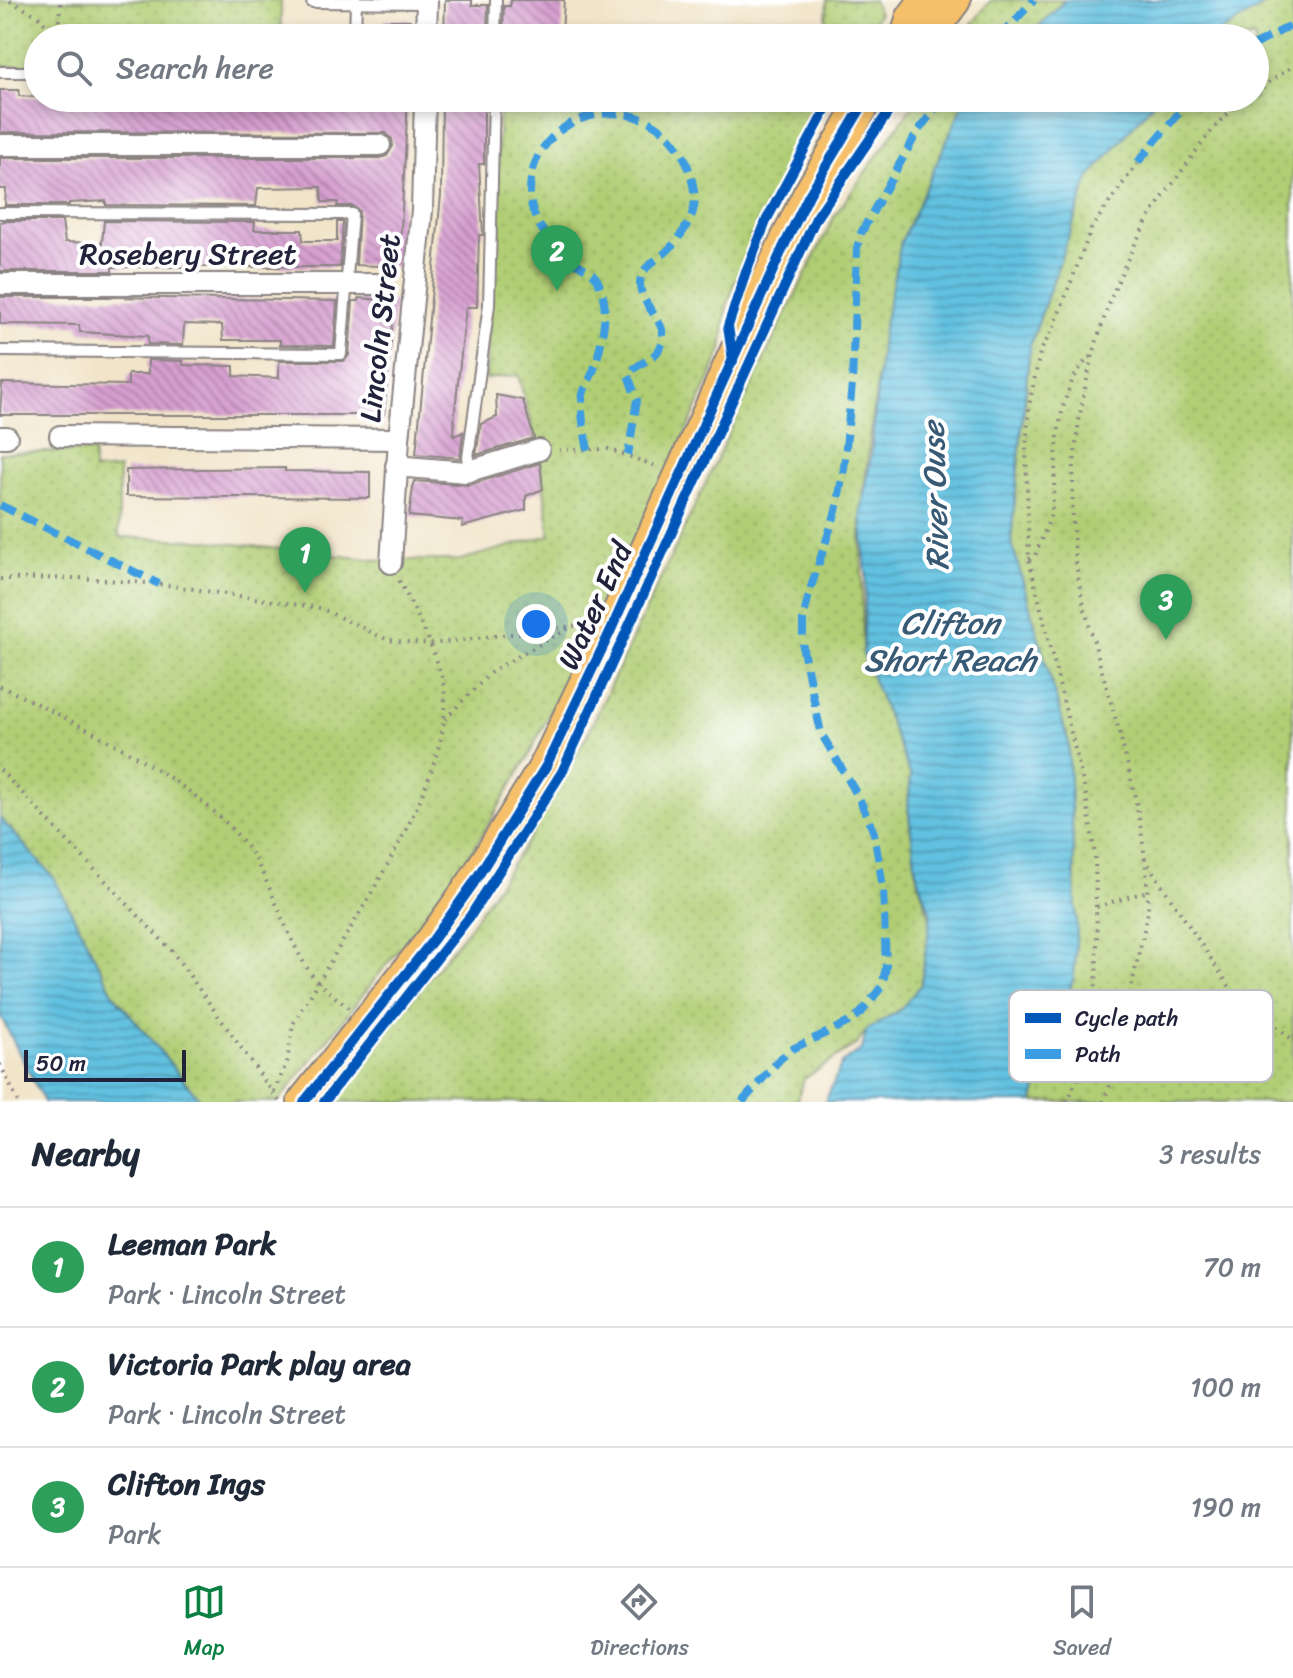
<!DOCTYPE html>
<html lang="en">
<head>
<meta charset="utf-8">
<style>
	body { margin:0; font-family:Sriracha,sans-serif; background:#f2f2f3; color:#1f2937 }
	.scale { position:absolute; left:24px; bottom:20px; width:162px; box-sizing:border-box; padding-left:8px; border:4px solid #22223b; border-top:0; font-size:22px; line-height:28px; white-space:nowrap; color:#22223b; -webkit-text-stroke:6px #fff; paint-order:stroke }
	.you { position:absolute; left:536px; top:624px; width:28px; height:28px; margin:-20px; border:6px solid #fff; border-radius:50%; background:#1a73e8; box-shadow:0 0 0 12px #1a73e833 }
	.badge { display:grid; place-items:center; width:52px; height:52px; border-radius:50%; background:#0b8043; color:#fff; font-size:26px; font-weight:700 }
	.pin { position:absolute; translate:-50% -66px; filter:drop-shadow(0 2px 4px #0008) }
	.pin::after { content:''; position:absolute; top:42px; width:28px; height:24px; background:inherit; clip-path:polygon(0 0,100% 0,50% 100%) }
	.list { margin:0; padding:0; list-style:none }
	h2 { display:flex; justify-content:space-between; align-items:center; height:104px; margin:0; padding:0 32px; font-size:34px }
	h2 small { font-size:26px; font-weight:400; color:#747a83 }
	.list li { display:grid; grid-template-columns:52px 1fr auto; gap:24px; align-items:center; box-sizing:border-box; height:120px; padding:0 32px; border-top:2px solid #e0e1e3 }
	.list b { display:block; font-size:30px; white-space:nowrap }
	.list p { margin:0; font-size:26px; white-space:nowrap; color:#747a83 }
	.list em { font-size:26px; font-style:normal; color:#747a83 }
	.icon { flex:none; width:44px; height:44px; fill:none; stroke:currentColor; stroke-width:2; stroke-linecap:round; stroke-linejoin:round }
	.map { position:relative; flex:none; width:1293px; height:1102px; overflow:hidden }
	.search { position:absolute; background:#fff; box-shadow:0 4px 12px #0003; left:24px; right:24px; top:24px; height:88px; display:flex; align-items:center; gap:20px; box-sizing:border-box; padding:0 28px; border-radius:44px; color:#747a83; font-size:30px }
	.sheet { height:464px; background:#fff }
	nav { display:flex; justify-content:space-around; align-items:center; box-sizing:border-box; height:112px; border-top:2px solid #e0e1e3; background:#fff; font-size:22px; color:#747a83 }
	nav a { display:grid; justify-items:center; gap:4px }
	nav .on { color:#0b8043 }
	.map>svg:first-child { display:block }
	.green { fill:url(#green-dots); stroke:#6a7858; stroke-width:2 }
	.water { fill:url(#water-rules); stroke:#42728e; stroke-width:2 }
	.building { fill:url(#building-back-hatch) }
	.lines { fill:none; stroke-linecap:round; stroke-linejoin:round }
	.service-casing { stroke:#8a8382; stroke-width:14 }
	.minor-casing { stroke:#8a8382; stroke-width:24 }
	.primary-casing { stroke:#8a8382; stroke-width:36 }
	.path { stroke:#8a8382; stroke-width:4; stroke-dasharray:2 6; stroke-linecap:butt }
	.service { stroke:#fff; stroke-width:10 }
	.minor { stroke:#fff; stroke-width:20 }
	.primary { stroke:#f6c06b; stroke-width:32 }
	.quiet { stroke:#3c9ce2; stroke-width:8; stroke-dasharray:16 8; stroke-linecap:butt }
	.cycleway-casing { stroke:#fff; stroke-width:15 }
	.cycleway { stroke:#0057b8; stroke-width:10 }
	.labels { text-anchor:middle; stroke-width:8; stroke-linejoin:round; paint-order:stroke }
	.street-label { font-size:30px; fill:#22223b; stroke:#fff }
	.water-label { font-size:32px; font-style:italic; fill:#385a75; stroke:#fff }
	.key { fill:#fff; stroke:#bdbdc4; stroke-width:2 }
	.key-label { font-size:22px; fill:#22223b }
</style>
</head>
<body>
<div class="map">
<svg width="1293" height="1102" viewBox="0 0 1293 1102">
	<defs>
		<pattern id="green-dots" width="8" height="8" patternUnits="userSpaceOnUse" patternTransform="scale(2)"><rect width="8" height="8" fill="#b1ce74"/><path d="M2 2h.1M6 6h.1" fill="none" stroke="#98b165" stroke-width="1.8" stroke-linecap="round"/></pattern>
		<pattern id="water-rules" width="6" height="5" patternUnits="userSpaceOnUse" patternTransform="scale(2)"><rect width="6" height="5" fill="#62c1e0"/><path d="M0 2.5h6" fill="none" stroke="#509cb7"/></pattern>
		<pattern id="building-back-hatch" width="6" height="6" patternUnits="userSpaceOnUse" patternTransform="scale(2)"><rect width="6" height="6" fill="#d69ecf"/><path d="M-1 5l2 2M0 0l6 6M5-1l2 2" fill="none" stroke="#ad80a9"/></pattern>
	</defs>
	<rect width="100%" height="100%" fill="#fff"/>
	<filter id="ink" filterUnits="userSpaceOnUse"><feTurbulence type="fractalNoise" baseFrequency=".0125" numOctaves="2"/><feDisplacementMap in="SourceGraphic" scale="16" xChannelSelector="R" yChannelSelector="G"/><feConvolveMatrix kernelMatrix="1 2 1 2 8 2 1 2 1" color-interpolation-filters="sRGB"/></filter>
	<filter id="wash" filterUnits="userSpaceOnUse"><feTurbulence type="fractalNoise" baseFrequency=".006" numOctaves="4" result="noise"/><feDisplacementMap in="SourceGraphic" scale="32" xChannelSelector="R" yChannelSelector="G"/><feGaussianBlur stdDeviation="1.8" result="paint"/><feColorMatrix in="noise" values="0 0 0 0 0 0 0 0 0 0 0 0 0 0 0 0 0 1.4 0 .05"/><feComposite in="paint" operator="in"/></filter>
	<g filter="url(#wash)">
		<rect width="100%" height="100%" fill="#f1e4c8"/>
		<g class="green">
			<path d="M0,0H281V38H38V66H0Z"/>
			<path d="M827,0H873L879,13L863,38H825Z"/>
			<path d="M991,0H1065L1027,38H961Z"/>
			<path d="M1273,0H1293V1102H1032L1074,977L1077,926L1068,741L1011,540L1030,346L1089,178L1157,98H1255V38H1210Z"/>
			<path d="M500,98H825L757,223L727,306L722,350L671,467L528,757L460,872L278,1102H202L114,995L54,878L0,818V453L94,451V471L119,469V537L199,540L378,560H460L550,535L539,450L518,375L486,379Z"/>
			<path d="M918,98H967L901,242L880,358L861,514L863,654L911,776L908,806L916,873L930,919L921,984L904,1006L865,1032L857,1044L804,1079L796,1102H329L469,928L532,834L587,735L769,348L835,215Z"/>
		</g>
		<g class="water">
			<path d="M1065,0H1273L1210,38H1027Z"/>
			<path d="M966,98H1157L1089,178L1030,346L1011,540L1068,741L1077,926L1074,977L1032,1102H825L842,1063L862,1049L866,1031L901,1009L921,984L931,914L916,871L908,806L911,776L863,654L866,574L861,514L871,455L882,335L901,242Z"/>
			<path d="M0,818L54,878L114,995L202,1102H44L0,1015Z"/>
		</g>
		<g id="blocks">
			<g class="building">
				<path d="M445,0H472V5H488L487,30H483V38H444Z"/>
				<path d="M511,0H564L562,33L503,31L504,6H510Z"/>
				<path d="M384,20H410L409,38H384Z"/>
				<path d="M0,90H19V96L64,99L408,98L399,267L356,265L359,211L353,206H337L338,202H322L321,187L258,188L256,206L106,205V201L69,203V205H5L6,189H0V158H380L387,156L393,146L392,139L386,133L0,132Z"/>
				<path d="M442,98L484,101V164H479L483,235H479L477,307H466L455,410L454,436L463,432L460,458L416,454L441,195Z"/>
				<path d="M5,221H62L65,242L102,243L104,221L255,222L254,230H302L303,241H337V222H343L340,267H112V271H0V222Z"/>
				<path d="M0,297H112L337,301L334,346L280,345V340H223L222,325L184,324L183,345L148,344V336L80,332L79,325L0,324Z"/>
				<path d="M359,298L395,301L384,415H0L2,383L128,385V374H148V360L183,361V365L234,366V376L279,378V361H344L349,355L353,301H359Z"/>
				<path d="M496,395L523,400L534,438L476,455L481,424L497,417Z"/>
				<path d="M540,463L543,489L526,496V510L462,527L463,521L409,516L414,481L469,485Z"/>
				<path d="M285,468V471L370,472V498L126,496V470Z"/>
			</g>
		</g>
	</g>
	<g filter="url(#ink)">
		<use href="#blocks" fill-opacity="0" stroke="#8a8382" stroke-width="2"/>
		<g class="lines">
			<defs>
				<g id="service">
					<path d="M312,2L427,3"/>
					<path d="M355,38L356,0"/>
					<path d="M495,38L496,0"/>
					<path d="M0,72H38"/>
					<path d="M0,213L352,214L341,354L0,351"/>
					<path d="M466,472L489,305L494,98"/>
				</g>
				<g id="minor">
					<path d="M426,38L427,0"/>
					<path d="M0,145H380"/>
					<path d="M0,284H376"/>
					<path d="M60,436L399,439"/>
					<path d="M0,437H7"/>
					<path d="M396,466L466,472L539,450"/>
					<path d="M391,563L399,439L422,210L425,98"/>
				</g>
				<g id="primary">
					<path d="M907,38L912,19L926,0"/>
					<path d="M919,38L934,27L954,0"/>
					<path d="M304,1102L433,940L473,884L546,766L610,632L783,248L809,195L867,98"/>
				</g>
			</defs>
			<use href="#service" class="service-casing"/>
			<use href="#minor" class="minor-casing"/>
			<use href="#primary" class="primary-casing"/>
			<g class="path">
				<path d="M10,1L38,16L57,37"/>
				<path d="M57,37L61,0"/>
				<path d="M1255,92L1293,66"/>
				<path d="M559,450L608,449L656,466"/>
				<path d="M1029,559L1035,556C1041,540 1049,524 1052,508C1058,460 1052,389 1093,354"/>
				<path d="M0,579L79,578L159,584L320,608L388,640L430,644L573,626"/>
				<path d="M0,686C74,722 206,783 251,853C277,894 287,945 318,983L293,1024L287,1062L273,1094"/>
				<path d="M445,719L492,671L573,626H584"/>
				<path d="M0,770L172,951L279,1101"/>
				<path d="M1144,858L1231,989L1293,1040"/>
				<path d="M1096,907L1095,855L1086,795L1029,559L1026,447L1029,406L1040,352L1053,329L1092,227L1138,162"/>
				<path d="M349,1008L318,983C360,909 447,784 445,700C444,662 415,613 399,580"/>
				<path d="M0,1064L18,1102"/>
				<path d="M1067,1102C1097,1043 1099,972 1096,907L1148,891"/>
				<path d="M1103,1102L1110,1085L1148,912C1148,827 1123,745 1100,664C1094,640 1086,617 1081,593C1057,473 1086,332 1145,225C1154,208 1168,191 1179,175C1198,148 1219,118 1246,98"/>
			</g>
			<use href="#service" class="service"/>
			<use href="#minor" class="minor"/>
			<use href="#primary" class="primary"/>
			<g class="quiet">
				<path d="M999,38L1034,0"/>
				<path d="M1255,45L1293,24"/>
				<path d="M1138,162L1191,98"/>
				<path d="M588,450C585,434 581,417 582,402C582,391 588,383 592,374C599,358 607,319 604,302C603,294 599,280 593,274C589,270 583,268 578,264C554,247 530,224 530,192C530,102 662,82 689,170C693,183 697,198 693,211C689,225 677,242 666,252C658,259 644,266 641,277C633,304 675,323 660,348C654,360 638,362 628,375L637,400L628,455"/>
				<path d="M0,505L159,584"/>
				<path d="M742,1102L780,1059L794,1048L847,1023L861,1013L882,986L886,967L883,887L874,833L859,798L821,733L803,650V620L810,590L836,511L844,468L852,384L857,248L861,233L918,131L943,98"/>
			</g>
			<defs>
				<g id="cycleway">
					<path d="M733,361L728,326L747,269L767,219L832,98"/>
					<path d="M304,1102L433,940L473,884L546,766L610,632L783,248L809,195L867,98"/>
					<path d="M324,1102L471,915L562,772L816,218L898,98"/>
				</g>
			</defs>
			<use href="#cycleway" class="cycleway-casing"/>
			<use href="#cycleway" class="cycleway"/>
		</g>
	</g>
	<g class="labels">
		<g class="street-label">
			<text x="188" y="264">Rosebery Street</text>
			<text transform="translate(380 328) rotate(-84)" y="10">Lincoln Street</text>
			<text transform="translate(595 606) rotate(-65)" y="10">Water End</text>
		</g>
		<g class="water-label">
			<text transform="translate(935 496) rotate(-92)" y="11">River Ouse</text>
			<text x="950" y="634">Clifton<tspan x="950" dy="37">Short Reach</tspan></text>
		</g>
	</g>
	<rect x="1009" y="990" width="264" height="92" rx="12" class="key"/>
	<rect x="1025" y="1013" width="36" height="10" fill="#0057b8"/>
	<rect x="1025" y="1049" width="36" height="10" fill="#3c9ce2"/>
	<g class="key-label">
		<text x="1075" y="1026">Cycle path</text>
		<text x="1075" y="1062">Path</text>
	</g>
</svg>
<div class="scale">50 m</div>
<div class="you"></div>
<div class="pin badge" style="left:305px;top:593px;background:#2e9e5b">1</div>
<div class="pin badge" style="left:557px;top:291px;background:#2e9e5b">2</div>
<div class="pin badge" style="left:1166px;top:640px;background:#2e9e5b">3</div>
<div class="search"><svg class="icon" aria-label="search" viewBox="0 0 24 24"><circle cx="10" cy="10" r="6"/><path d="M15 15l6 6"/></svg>Search here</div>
</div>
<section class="sheet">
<h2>Nearby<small>3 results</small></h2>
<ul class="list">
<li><span class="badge" style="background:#2e9e5b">1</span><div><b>Leeman Park</b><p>Park · Lincoln Street</p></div><em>70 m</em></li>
<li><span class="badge" style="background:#2e9e5b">2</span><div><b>Victoria Park play area</b><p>Park · Lincoln Street</p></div><em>100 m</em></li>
<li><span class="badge" style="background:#2e9e5b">3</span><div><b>Clifton Ings</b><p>Park</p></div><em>190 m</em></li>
</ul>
</section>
<nav>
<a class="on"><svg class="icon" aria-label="map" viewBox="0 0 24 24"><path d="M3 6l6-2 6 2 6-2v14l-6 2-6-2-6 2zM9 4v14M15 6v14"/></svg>Map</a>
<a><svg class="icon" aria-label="directions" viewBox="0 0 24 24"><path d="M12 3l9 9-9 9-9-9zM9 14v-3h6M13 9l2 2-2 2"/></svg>Directions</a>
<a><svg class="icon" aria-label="saved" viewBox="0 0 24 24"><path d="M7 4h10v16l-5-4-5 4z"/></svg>Saved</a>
</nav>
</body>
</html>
